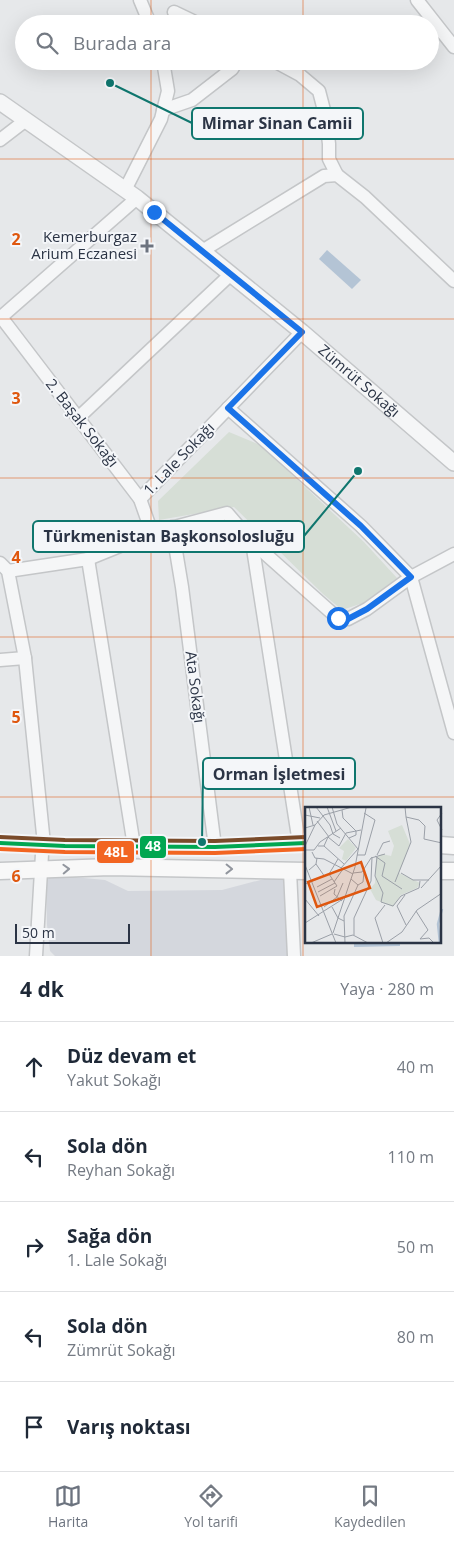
<!DOCTYPE html>
<html lang="tr">
<head>
<meta charset="utf-8">
<style>
	body { margin:0; font-family:"Open Sans",sans-serif; background:#f2f2f3; color:#1f2937 }
	.scale { position:absolute; left:15px; bottom:12px; width:115px; box-sizing:border-box; padding-left:5px; border:2px solid #2b3445; border-top:0; font-size:14px; line-height:18px; white-space:nowrap; color:#2b3445; -webkit-text-stroke:4px #f4f6f9; paint-order:stroke }
	.stop { position:absolute; width:15px; height:15px; margin:-11px; border:4px solid #1a73e8; border-radius:50%; background:#fff }
	.stop.end { background:#1a73e8; border-color:#fff; box-shadow:0 1px 5px #0008 }
	.list { margin:0; padding:0; list-style:none }
	h2 { display:flex; justify-content:space-between; align-items:center; height:65px; margin:0; padding:0 20px; font-size:21px }
	h2 small { font-size:16px; font-weight:400; color:#747a83 }
	.list li { display:grid; grid-template-columns:32px 1fr auto; gap:15px; align-items:center; box-sizing:border-box; height:90px; padding:0 20px; border-top:1px solid #e0e1e3 }
	.list b { display:block; font-size:19px; white-space:nowrap }
	.list p { margin:0; font-size:16px; white-space:nowrap; color:#747a83 }
	.list em { font-size:16px; font-style:normal; color:#747a83 }
	.icon { flex:none; width:28px; height:28px; fill:none; stroke:currentColor; stroke-width:2; stroke-linecap:round; stroke-linejoin:round }
	.map { position:relative; flex:none; width:454px; height:956px; overflow:hidden }
	.search { position:absolute; background:#fff; box-shadow:0 5px 20px #0002; left:15px; right:15px; top:15px; height:55px; display:flex; align-items:center; gap:12px; box-sizing:border-box; padding:0 18px; border-radius:28px; color:#747a83; font-size:19px }
	.sheet { height:515px; background:#fff }
	nav { display:flex; justify-content:space-around; align-items:center; box-sizing:border-box; height:70px; border-top:1px solid #e0e1e3; background:#fff; font-size:14px; color:#747a83 }
	nav a { display:grid; justify-items:center; gap:2px }
	nav .on { color:#6c737f }
	.map>svg:first-child { display:block }
	.built { fill:#d4d7dd }
	.green { fill:#d6ded6 }
	.water { fill:#b4c4d5 }
	.lines { fill:none; stroke-linecap:round; stroke-linejoin:round }
	.minor-casing { stroke:#c4c6c8; stroke-width:15 }
	.tertiary-casing { stroke:#c4c6c8; stroke-width:18 }
	.secondary-casing { stroke:#c4c6c8; stroke-width:19 }
	.minor { stroke:#f5f6f7; stroke-width:12 }
	.tertiary { stroke:#f5f6f7; stroke-width:15 }
	.secondary { stroke:#f8f8f8; stroke-width:16 }
	.bus-1-casing { stroke:#f4f6f9; stroke-width:8 }
	.bus-2-casing { stroke:#f4f6f9; stroke-width:8 }
	.bus-3-casing { stroke:#f4f6f9; stroke-width:8 }
	.bus-1 { stroke:#00a651; stroke-width:4 }
	.bus-2 { stroke:#f26522; stroke-width:4 }
	.bus-3 { stroke:#7a4b2a; stroke-width:4 }
	.oneway { stroke:#92969e }
	.route { stroke:#1a73e8; stroke-width:6 }
	.grid { fill:none; stroke:#df570f; stroke-width:1; stroke-opacity:0.55 }
	.poi-dot { fill:#6c737f; stroke:#f4f6f9; stroke-width:2 }
	.labels { text-anchor:middle; stroke-width:4; stroke-linejoin:round; paint-order:stroke }
	.poi-label { font-size:15px; fill:#2b3445; stroke:#f4f6f9; text-anchor:end }
	.street-label { font-size:15px; fill:#2b3445; stroke:#f4f6f9 }
	.inset-river { fill:none; stroke:#b4c4d5; stroke-width:2.5 }
	.inset-road { fill:none; stroke:#9ba0a8; stroke-width:1 }
	.view { fill:#df570f; fill-opacity:0.15; stroke:#df570f; stroke-width:2.5 }
	.inset-edge { fill:none; stroke:#2b3445; stroke-width:2.5 }
	.grid-label { font-size:16px; text-anchor:middle; font-weight:bold; fill:#df570f; stroke:#f4f6f9; stroke-width:4; stroke-linejoin:round; paint-order:stroke }
	.leader { fill:none; stroke:#0f766e; stroke-width:2 }
	.callout-dot { fill:#0f766e; stroke:#f4f6f9; stroke-width:2 }
	.callout { fill:#f4f6f9; stroke:#0f766e; stroke-width:2 }
	.callout-label { font-size:16px; text-anchor:middle; font-weight:bold; fill:#2b3445 }
	.line-badge { stroke:#f4f6f9; stroke-width:2 }
	.badge-label { font-size:14px; text-anchor:middle; font-weight:bold; fill:#fff }
</style>
</head>
<body>
<div class="map">
<svg width="454" height="956" viewBox="0 0 454 956">
	<rect width="100%" height="100%" fill="#e6e8ea"/>
	<path class="built" d="M287,873L291,956H55L50,951L47,925L46,881L52,875L105,880L128,891L222,890Z"/>
	<path class="green" d="M229,432L260,445L364,542L397,578L366,602L342,610L323,594L234,507L159,520L158,501Z"/>
	<g class="water">
		<path d="M327,250L361,280L352,289L319,259Z"/>
		<path d="M354,942H400V946L354,947Z"/>
	</g>
	<g class="lines">
		<defs>
			<g id="minor">
				<path d="M140,0L150,24"/>
				<path d="M417,0L454,47"/>
				<path d="M174,12L199,24"/>
				<path d="M274,61L300,75L319,91L326,118L329,144V159L337,175"/>
				<path d="M163,110L192,100L232,69L237,61"/>
				<path d="M0,140L26,120"/>
				<path d="M125,190L161,119L168,91L163,61"/>
				<path d="M202,251L324,176L337,175L365,197L454,281"/>
				<path d="M1,317L140,499L152,533"/>
				<path d="M0,318L137,198"/>
				<path d="M228,408L361,526L411,577L454,733"/>
				<path d="M78,418L231,274"/>
				<path d="M140,499L302,332"/>
				<path d="M172,527L182,587L215,847"/>
				<path d="M252,542L333,614L338,618L348,619L367,609L411,577L454,554"/>
				<path d="M88,559L134,846"/>
				<path d="M0,563L8,571L25,658L44,844L42,854L36,956"/>
				<path d="M8,571L88,559L152,533L227,513L252,542L299,843"/>
				<path d="M0,660L25,658"/>
				<path d="M290,871L294,956"/>
			</g>
			<g id="tertiary">
				<path id="s1" d="M0,102L137,198L302,332L454,463"/>
			</g>
			<g id="secondary">
				<path d="M0,843L65,846L215,847L306,843"/>
				<path d="M440,845L454,846"/>
				<path d="M0,871L110,867L306,871"/>
				<path d="M440,871H454"/>
			</g>
		</defs>
		<use href="#minor" class="minor-casing"/>
		<use href="#tertiary" class="tertiary-casing"/>
		<use href="#secondary" class="secondary-casing"/>
		<use href="#minor" class="minor"/>
		<use href="#tertiary" class="tertiary"/>
		<use href="#secondary" class="secondary"/>
		<defs>
			<path id="bus-1" d="M0,843L65,846L215,847L306,843"/>
			<path id="bus-2" d="M0,849L65,852L215,853L306,849"/>
			<path id="bus-3" d="M0,837L65,840L215,841L306,837"/>
		</defs>
		<use href="#bus-1" class="bus-1-casing"/>
		<use href="#bus-2" class="bus-2-casing"/>
		<use href="#bus-3" class="bus-3-casing"/>
		<use href="#bus-1" class="bus-1"/>
		<use href="#bus-2" class="bus-2"/>
		<use href="#bus-3" class="bus-3"/>
	</g>
	<defs><path id="oneway-chevron" d="M-2-3.5L2.5 0L-2 3.5" fill="none" stroke-width="1.6" stroke-linecap="round" stroke-linejoin="round" transform="scale(1.25)"/></defs>
	<g class="oneway">
		<use href="#oneway-chevron" transform="translate(66 869) rotate(-2)"/>
		<use href="#oneway-chevron" transform="translate(229 869) rotate(1)"/>
	</g>
	<g class="lines">
		<path class="route" d="M154,212L302,332L228,408L361,526L411,577L367,609L348,619L338,618"/>
	</g>
	<path class="grid" d="M151,0V24M303,0V24M151,61V956M303,61V956M0,159H454M0,319H454M0,478H454M0,637H454M0,797H454"/>
	<path class="poi-dot" d="M144.5 238.5h5v5h5v5h-5v5h-5v-5h-5v-5h5z"/>
	<g class="labels">
		<g class="poi-label">
			<text x="137" y="242">Kemerburgaz<tspan x="137" dy="17">Arium Eczanesi</tspan></text>
		</g>
		<g class="street-label">
			<text dy="5" stroke="none"><textPath href="#s1" startOffset="455">Zümrüt Sokağı</textPath></text>
			<text transform="translate(82 423) rotate(52)" y="5">2. Başak Sokağı</text>
			<text transform="translate(179 459) rotate(-46)" y="5">1. Lale Sokağı</text>
			<text transform="translate(195 687) rotate(83)" y="5">Ata Sokağı</text>
		</g>
	</g>
	<g transform="translate(305 807)">
		<rect width="136" height="136" fill="#e6e8ea"/>
		<path d="M97,18L105,37L94,66L115,76L112,81L96,88L88,100L71,93L65,82L70,76L71,51L77,47L86,49L89,39L83,24ZM43,32L51,41L41,54L37,52L39,44L34,41Z" fill="#d6ded6"/>
		<path class="inset-river" d="M135,136L133,117L137,102"/>
		<path class="inset-road" d="M4,0L8,18M11,0L25,18L28,27L35,31M22,0L31,24M27,0L32,17L53,42L36,61M100,0L101,10L114,13L120,19L119,32L137,36M37,3L38,11L51,24V28L44,31M137,6L132,13L137,23M0,8L15,11M12,14L24,30M0,21L10,18L19,8L47,0M0,39L10,18M13,39H19L39,57M19,39L23,30L34,39L41,26L56,23M0,43H9L15,35L36,21M7,45L10,51L19,52L48,67M52,48H60L70,13L59,6M72,48L78,36L85,34M70,49L80,56L77,69L97,82M72,50L70,69L78,86L76,95L88,99L96,89L114,81L115,74M11,57L20,70M0,58L31,136M4,63L11,57L12,51M48,66L57,65L66,51L80,47M96,66L108,73H124M29,75L38,62M90,75L106,35L101,10M0,77L24,67L33,52M53,78L58,75L59,65M12,80L27,72M116,81L137,58M30,82L29,87L37,94M13,85L30,76M100,88L92,99L101,118M15,89L32,79L24,67M0,92L14,109M19,100L32,90L38,76M27,100L33,111L39,114M111,104L123,123L115,132L124,131L129,136M0,116L38,92M28,126L50,60L61,1M29,127L40,130L48,128L63,136M49,128V111L66,74L67,50M6,136L27,127M40,136L39,109L53,78L46,72M78,136L70,111L80,98M81,136L97,125L112,103L137,86"/>
		<path class="view" d="M56,55L65,81L12,100L3,75Z"/>
		<rect width="136" height="136" class="inset-edge"/>
	</g>
	<g class="grid-label">
		<text x="16" y="245">2</text>
		<text x="16" y="404">3</text>
		<text x="16" y="563">4</text>
		<text x="16" y="723">5</text>
		<text x="16" y="882">6</text>
	</g>
	<path class="leader" d="M110 83L192 123M358 471L304 536M202 842L203 774"/>
	<g class="callout-dot">
		<circle cx="110" cy="83" r="5"/>
		<circle cx="358" cy="471" r="5"/>
		<circle cx="202" cy="842" r="5"/>
	</g>
	<g class="callout">
		<rect x="192" y="108" width="171" height="31" rx="5"/>
		<rect x="33" y="521" width="271" height="31" rx="5"/>
		<rect x="203" y="758" width="152" height="31" rx="5"/>
	</g>
	<g class="callout-label">
		<text x="277" y="129">Mimar Sinan Camii</text>
		<text x="169" y="542">Türkmenistan Başkonsolosluğu</text>
		<text x="279" y="780">Orman İşletmesi</text>
	</g>
	<g class="line-badge">
		<rect x="139" y="835" width="28" height="24" rx="5" fill="#00a651"/>
		<rect x="96" y="840" width="39" height="24" rx="5" fill="#f26522"/>
	</g>
	<g class="badge-label">
		<text x="153" y="851">48</text>
		<text x="116" y="857">48L</text>
	</g>
</svg>
<div class="scale">50 m</div>
<div class="stop" style="left:338px;top:618px"></div>
<div class="stop end" style="left:154px;top:212px"></div>
<div class="search"><svg class="icon" aria-label="search" viewBox="0 0 24 24"><circle cx="10" cy="10" r="6"/><path d="M15 15l6 6"/></svg>Burada ara</div>
</div>
<section class="sheet">
<h2>4 dk<small>Yaya · 280 m</small></h2>
<ul class="list">
<li><svg class="icon" aria-label="ahead" viewBox="0 0 24 24"><path d="M12 20V5M6 11l6-6 6 6"/></svg><div><b>Düz devam et</b><p>Yakut Sokağı</p></div><em>40 m</em></li>
<li><svg class="icon" aria-label="left" viewBox="0 0 24 24"><path d="M17 20v-9H6M10 6l-5 5 5 5"/></svg><div><b>Sola dön</b><p>Reyhan Sokağı</p></div><em>110 m</em></li>
<li><svg class="icon" aria-label="right" viewBox="0 0 24 24"><path d="M7 20v-9h11M14 6l5 5-5 5"/></svg><div><b>Sağa dön</b><p>1. Lale Sokağı</p></div><em>50 m</em></li>
<li><svg class="icon" aria-label="left" viewBox="0 0 24 24"><path d="M17 20v-9H6M10 6l-5 5 5 5"/></svg><div><b>Sola dön</b><p>Zümrüt Sokağı</p></div><em>80 m</em></li>
<li><svg class="icon" aria-label="arrive" viewBox="0 0 24 24"><path d="M6 21V4h12l-3 4 3 4H6"/></svg><div><b>Varış noktası</b></div></li>
</ul>
</section>
<nav>
<a class="on"><svg class="icon" aria-label="map" viewBox="0 0 24 24"><path d="M3 6l6-2 6 2 6-2v14l-6 2-6-2-6 2zM9 4v14M15 6v14"/></svg>Harita</a>
<a><svg class="icon" aria-label="directions" viewBox="0 0 24 24"><path d="M12 3l9 9-9 9-9-9zM9 14v-3h6M13 9l2 2-2 2"/></svg>Yol tarifi</a>
<a><svg class="icon" aria-label="saved" viewBox="0 0 24 24"><path d="M7 4h10v16l-5-4-5 4z"/></svg>Kaydedilen</a>
</nav>
</body>
</html>
